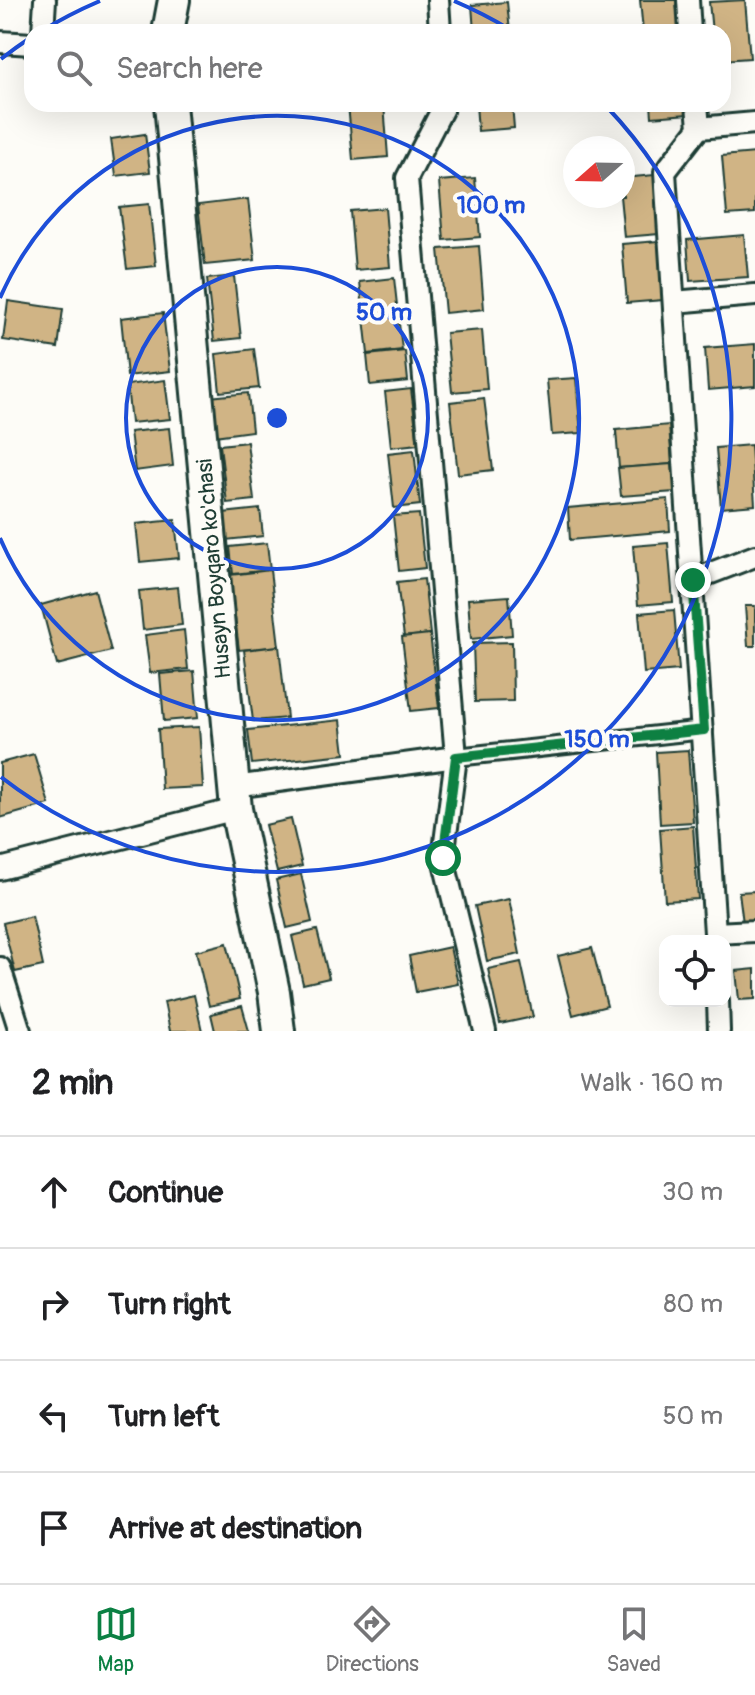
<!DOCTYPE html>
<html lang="en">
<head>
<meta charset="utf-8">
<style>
	body { margin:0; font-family:Pangolin,sans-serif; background:#f6f6f6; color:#202124 }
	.controls { position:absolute; right:24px; bottom:24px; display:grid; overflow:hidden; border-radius:16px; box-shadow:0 8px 32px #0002 }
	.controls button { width:72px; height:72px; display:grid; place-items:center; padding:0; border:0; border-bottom:2px solid #e0e0e0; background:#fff; color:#202124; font:40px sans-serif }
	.compass { position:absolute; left:563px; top:136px; width:72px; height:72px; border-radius:50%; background:#fff; box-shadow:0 8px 32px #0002; rotate:250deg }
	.stop { position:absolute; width:24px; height:24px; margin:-18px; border:6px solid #0b8043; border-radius:50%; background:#fff }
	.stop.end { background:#0b8043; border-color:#fff; box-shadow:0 2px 8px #0008 }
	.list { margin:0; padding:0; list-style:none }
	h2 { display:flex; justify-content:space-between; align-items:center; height:104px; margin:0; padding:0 32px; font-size:34px }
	h2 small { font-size:26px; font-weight:400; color:#757577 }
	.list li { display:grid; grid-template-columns:52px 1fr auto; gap:24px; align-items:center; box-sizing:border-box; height:112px; padding:0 32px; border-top:2px solid #e0e0e0 }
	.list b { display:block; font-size:30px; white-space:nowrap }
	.list em { font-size:26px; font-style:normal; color:#757577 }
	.icon { flex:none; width:44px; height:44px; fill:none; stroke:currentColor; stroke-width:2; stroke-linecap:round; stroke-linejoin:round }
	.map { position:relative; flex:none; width:755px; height:1031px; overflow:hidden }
	.search { position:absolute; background:#fff; box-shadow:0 8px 32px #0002; left:24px; right:24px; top:24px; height:88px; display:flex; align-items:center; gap:20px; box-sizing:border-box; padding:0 28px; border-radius:24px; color:#757577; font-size:30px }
	.sheet { height:552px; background:#fff }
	nav { display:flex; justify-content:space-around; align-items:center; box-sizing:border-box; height:112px; border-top:2px solid #e0e0e0; background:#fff; font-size:22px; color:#757577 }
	nav a { display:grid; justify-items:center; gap:4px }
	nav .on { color:#0b8043 }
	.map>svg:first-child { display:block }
	.building { fill:#d0b485; stroke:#1f3d34; stroke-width:2 }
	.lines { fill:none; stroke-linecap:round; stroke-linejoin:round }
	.pedestrian-casing { stroke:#1f3d34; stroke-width:22 }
	.minor-casing { stroke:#1f3d34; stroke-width:26 }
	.secondary-casing { stroke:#1f3d34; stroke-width:36 }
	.pedestrian { stroke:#fdfcf7; stroke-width:16 }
	.minor { stroke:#fdfcf7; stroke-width:20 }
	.secondary { stroke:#fdfcf7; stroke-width:30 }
	.route { stroke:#0b8043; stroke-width:10 }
	.ring { fill:none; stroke:#1d4ed8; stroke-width:4 }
	.labels { text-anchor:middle; stroke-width:8; stroke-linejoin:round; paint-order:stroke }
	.street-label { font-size:22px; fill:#1f3d34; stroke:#fdfcf7 }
	.centre { fill:#1d4ed8; stroke:#fdfcf7; stroke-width:4 }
	.ring-label { font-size:24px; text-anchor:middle; font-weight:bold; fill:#1d4ed8; stroke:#fdfcf7; stroke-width:8; stroke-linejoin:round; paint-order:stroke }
</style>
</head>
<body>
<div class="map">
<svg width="755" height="1031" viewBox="0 0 755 1031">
	<rect width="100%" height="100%" fill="#fdfcf7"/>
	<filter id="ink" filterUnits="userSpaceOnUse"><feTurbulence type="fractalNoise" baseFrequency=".0125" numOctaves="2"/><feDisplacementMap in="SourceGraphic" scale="16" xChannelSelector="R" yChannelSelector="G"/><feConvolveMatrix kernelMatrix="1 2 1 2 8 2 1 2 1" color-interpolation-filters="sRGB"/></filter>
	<g filter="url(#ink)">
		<g class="building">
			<path d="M640,0H676L679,32H643Z"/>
			<path d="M745,0L750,58L723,60V32H712L709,2Z"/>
			<path d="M507,2L510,32H474L472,5Z"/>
			<path d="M348,104H384L388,157L353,160Z"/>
			<path d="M476,104H512L514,128L478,131Z"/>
			<path d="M651,104H687L688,114L652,117Z"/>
			<path d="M145,134L150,172L116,176L111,139Z"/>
			<path d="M755,153V213L727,215L722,156Z"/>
			<path d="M654,175L659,234L624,237L620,196H623V178Z"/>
			<path d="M475,178L480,237L444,240L439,181Z"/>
			<path d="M248,199L255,260L205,265L198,205Z"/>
			<path d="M149,204L156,266L127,269L119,207Z"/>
			<path d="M385,208L390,267L355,270L350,211Z"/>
			<path d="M744,235L748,277L690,281L687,240Z"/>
			<path d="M658,241L663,300L627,303L622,244Z"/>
			<path d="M479,246L484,309L445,313L439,249Z"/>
			<path d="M234,276L241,338L214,341L207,279Z"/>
			<path d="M394,278L402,350L368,354L360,282Z"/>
			<path d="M8,301L63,309L58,348L3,340Z"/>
			<path d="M163,313L170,371L127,376L121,318Z"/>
			<path d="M482,330L487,389L452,392L446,333Z"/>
			<path d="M755,344V386L708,390L705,348Z"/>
			<path d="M254,349L259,388L220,392L216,354Z"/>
			<path d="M405,351L408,381L370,385L367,355Z"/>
			<path d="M576,378L581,433L552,435L547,380Z"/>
			<path d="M165,380L170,419L131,423L127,385Z"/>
			<path d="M411,389L418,444L391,447L385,392Z"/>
			<path d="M248,393L252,431L214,436L210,397Z"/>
			<path d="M484,398L493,470L458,474L450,402Z"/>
			<path d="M669,425L672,464L619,468L616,430Z"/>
			<path d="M169,428L173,466L135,471L130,432Z"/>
			<path d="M247,442L254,500L227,503L220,445Z"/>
			<path d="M751,445L755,505L721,508L716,448Z"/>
			<path d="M414,450L420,505L394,508L388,453Z"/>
			<path d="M672,464L675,492L621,496L618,468Z"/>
			<path d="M668,499L670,531L570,540L568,508Z"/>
			<path d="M260,509L263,536L226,540L223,513Z"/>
			<path d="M419,514L425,568L399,571L393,516Z"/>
			<path d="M175,520L179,558L140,562L136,524Z"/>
			<path d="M267,543L270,570L233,574L230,547Z"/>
			<path d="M668,543L673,602L638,605L633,546Z"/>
			<path d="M270,570L279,646L239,650L230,575Z"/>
			<path d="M424,579L430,634L404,637L397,582Z"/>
			<path d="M178,587L182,625L143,630L139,591Z"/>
			<path d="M95,590L111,651L57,665L41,605Z"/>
			<path d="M509,596L512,635L471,639L468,599Z"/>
			<path d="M745,606H755V646H748Z"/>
			<path d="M674,610L679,670L644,673L639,613Z"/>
			<path d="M184,630L188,669L150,673L145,635Z"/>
			<path d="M430,634L439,708L411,711L402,637Z"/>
			<path d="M512,642L513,701L475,702L473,643Z"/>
			<path d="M279,646L287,718L253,721L244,650Z"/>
			<path d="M194,671L198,718L164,721L160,674Z"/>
			<path d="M341,720L345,754L252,764L248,730Z"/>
			<path d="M199,727L203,787L162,789L158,729Z"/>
			<path d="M688,750L693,822L660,824L656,752Z"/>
			<path d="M34,754L49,804L0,818V763Z"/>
			<path d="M291,819L302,866L277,872L265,825Z"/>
			<path d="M693,826L698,899L665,901L660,829Z"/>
			<path d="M301,874L312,922L287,928L276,880Z"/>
			<path d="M755,891V930L744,931L739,892Z"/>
			<path d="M509,899L520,954L487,961L475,906Z"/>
			<path d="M32,916L43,966L15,972L3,923Z"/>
			<path d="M317,930L329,978L303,984L292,936Z"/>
			<path d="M227,943L240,999L209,1006L196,951Z"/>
			<path d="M450,947L458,984L416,992L409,956Z"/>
			<path d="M592,948L607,1006L573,1015L558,956Z"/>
			<path d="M521,962L533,1017L500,1024L488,969Z"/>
			<path d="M755,969V999L739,1000L736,971Z"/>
			<path d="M194,995L202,1031H170L164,1002Z"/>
			<path d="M242,1006L249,1031H215L211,1014Z"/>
		</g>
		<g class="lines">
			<defs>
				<path id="pedestrian" d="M456,757L704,730"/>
				<g id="minor">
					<path d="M438,0L440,32"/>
					<path d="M688,0L690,32"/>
					<path d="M43,32L45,0"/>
					<path d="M0,42L32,44"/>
					<path d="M445,104L407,178L456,757L443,858L485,1031"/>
					<path d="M697,104L699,128L665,172L715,933"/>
					<path d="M699,128L755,123"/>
					<path d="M674,302L755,295"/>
					<path d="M693,580L755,556"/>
					<path d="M234,787L456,757"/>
					<path d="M0,869L236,809"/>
					<path d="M715,941V933L755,931"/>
					<path d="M0,968L20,1031"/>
					<path d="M718,1001L719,1031"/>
				</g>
				<g id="secondary">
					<path d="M168,32L174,0"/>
					<path d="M170,104L236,809L274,992L279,1031"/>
				</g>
			</defs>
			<use href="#pedestrian" class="pedestrian-casing"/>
			<use href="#minor" class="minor-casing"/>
			<use href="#secondary" class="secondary-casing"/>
			<use href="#pedestrian" class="pedestrian"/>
			<use href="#minor" class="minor"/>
			<use href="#secondary" class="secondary"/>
		</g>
	</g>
	<g class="lines" filter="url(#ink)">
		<path class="route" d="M443,858L456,757L704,730L693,580"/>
	</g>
	<g class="ring">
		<circle cx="277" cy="418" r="151"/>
		<path d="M0 298A302 302 0 1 1 0 538"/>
		<path d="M1 59A453 453 0 0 1 30 38M40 32A453 453 0 0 1 100 1M454 1A453 453 0 0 1 514 32M606 106A453 453 0 0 1 1 777"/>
	</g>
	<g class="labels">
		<g class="street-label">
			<text transform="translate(213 569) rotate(-95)" y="8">Husayn Boyqaro ko'chasi</text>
		</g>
	</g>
	<circle cx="277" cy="418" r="12" class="centre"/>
	<g class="ring-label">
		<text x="491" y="213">100 m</text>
		<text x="384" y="320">50 m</text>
		<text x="597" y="747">150 m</text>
	</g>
</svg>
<div class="controls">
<button><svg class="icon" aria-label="locate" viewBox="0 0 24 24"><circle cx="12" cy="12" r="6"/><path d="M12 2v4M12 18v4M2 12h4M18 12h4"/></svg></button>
</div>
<svg class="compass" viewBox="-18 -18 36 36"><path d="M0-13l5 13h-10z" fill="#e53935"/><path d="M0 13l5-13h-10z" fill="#757577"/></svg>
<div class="stop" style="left:443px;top:858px"></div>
<div class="stop end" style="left:693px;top:580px"></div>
<div class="search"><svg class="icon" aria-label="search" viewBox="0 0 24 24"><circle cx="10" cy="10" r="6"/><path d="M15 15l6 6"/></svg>Search here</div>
</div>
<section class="sheet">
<h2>2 min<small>Walk · 160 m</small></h2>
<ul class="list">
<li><svg class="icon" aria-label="ahead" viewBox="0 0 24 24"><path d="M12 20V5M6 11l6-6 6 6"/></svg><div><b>Continue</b></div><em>30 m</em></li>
<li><svg class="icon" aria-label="right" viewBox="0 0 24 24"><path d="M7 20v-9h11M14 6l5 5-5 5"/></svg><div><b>Turn right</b></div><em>80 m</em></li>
<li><svg class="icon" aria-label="left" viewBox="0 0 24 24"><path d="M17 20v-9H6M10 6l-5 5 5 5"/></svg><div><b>Turn left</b></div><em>50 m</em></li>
<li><svg class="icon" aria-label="arrive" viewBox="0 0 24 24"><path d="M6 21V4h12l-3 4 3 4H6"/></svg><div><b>Arrive at destination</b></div></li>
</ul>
</section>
<nav>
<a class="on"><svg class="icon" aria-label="map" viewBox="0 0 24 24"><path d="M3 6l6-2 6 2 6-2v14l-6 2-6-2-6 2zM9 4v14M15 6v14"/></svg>Map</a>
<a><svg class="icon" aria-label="directions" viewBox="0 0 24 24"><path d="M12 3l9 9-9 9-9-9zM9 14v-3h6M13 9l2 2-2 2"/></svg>Directions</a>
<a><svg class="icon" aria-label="saved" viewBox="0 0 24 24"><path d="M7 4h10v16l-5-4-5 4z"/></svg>Saved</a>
</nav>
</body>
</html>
